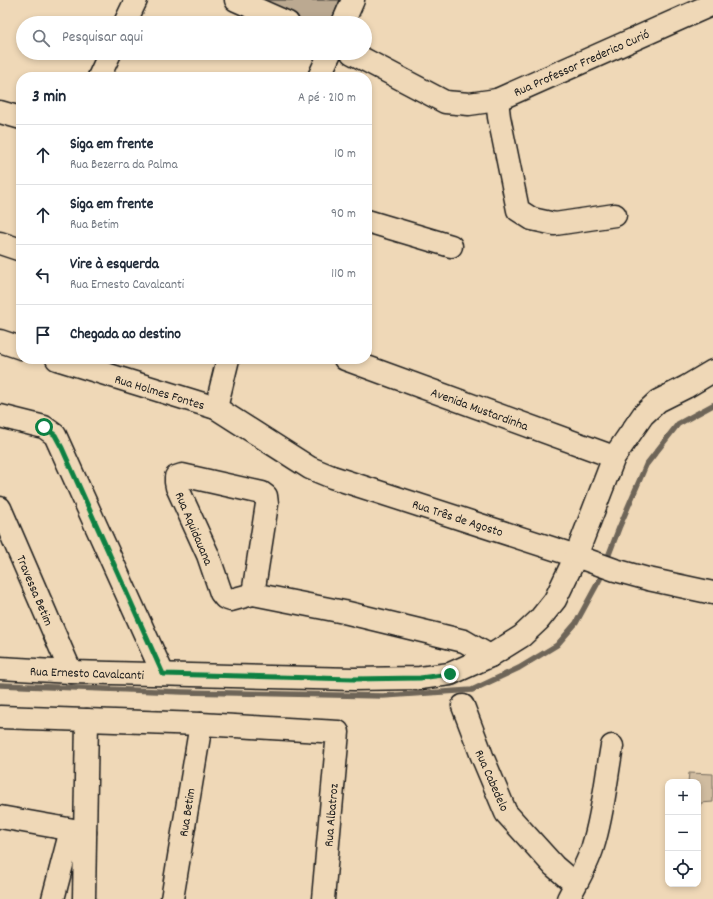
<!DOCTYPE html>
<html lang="pt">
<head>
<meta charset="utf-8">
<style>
	body { margin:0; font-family:Dekko,sans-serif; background:#f6f6f7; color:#1f2937 }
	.controls { position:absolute; right:12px; bottom:12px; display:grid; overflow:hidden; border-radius:8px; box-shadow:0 2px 6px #0003 }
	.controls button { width:36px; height:36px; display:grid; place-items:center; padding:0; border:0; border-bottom:1px solid #e0e1e3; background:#fff; color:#1f2937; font:20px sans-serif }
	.stop { position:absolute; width:12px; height:12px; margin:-9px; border:3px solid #0b8043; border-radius:50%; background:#fff }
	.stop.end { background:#0b8043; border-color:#fff; box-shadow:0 1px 4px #0008 }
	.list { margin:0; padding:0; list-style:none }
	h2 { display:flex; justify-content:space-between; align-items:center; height:52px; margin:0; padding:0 16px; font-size:17px }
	h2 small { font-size:13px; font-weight:400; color:#747a83 }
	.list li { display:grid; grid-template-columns:26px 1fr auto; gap:12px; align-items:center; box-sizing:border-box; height:60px; padding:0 16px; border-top:1px solid #e0e1e3 }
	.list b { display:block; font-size:15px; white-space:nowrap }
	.list p { margin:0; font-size:13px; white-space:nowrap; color:#747a83 }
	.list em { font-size:13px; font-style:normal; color:#747a83 }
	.icon { flex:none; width:22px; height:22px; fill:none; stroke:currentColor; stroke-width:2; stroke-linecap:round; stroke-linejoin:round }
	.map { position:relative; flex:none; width:713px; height:899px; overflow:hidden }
	.search { position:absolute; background:#fff; box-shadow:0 2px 6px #0003; left:16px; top:16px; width:356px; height:44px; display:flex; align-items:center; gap:10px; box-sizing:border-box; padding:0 14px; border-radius:22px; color:#747a83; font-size:15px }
	.panel { position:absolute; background:#fff; box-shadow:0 2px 6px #0003; left:16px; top:72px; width:356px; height:292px; border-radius:16px }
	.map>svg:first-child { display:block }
	.green { fill:#d0bca0; stroke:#766c5e }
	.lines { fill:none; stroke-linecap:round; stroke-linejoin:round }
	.stream { stroke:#6e6558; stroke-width:5.5 }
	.building { fill:#bba991; stroke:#1c1c1c }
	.minor-casing { stroke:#1c1c1c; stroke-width:25 }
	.minor { stroke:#efd8b7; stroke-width:22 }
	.route { stroke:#0b8043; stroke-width:5 }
	.labels { text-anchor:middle; stroke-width:4; stroke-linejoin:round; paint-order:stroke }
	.street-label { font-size:13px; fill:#1c1c1c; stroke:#efd8b7 }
</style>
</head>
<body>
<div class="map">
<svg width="713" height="899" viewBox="0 0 713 899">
	<rect width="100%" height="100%" fill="#efd8b7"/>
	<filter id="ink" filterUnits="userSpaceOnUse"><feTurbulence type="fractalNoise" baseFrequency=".025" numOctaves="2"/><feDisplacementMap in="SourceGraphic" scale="8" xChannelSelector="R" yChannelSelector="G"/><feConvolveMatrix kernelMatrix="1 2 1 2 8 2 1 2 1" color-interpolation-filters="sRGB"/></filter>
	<g filter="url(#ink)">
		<path class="green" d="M689,773L713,774V802L701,803L698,812V782H688Z"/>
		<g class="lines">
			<g class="stream">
				<path d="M606,562L619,528L646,465L678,424L713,405"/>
				<path d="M0,685L183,692L383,696L472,690L519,668L557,645L576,623L600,579L603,570"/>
			</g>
		</g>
		<path class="building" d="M256,0H340L330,23H307Z"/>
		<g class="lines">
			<defs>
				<g id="minor">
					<path d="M236,0L288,23"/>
					<path d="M125,23L136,0"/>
					<path d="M343,23L353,0"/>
					<path d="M352,53L445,102L469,104L497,100L713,4"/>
					<path d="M99,77L110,53"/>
					<path d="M319,77L330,53"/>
					<path d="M497,100L499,117L518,210L532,219L555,224L615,215"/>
					<path d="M0,112L21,118"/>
					<path d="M367,221L451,246"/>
					<path d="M0,243L21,250"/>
					<path d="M0,341L21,348"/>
					<path d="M57,359L216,408L310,468L332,477L576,556L615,570L648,579L713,593"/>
					<path d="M345,359L614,457"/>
					<path d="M216,408L228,359"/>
					<path d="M0,416L44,427L55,435L163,674"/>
					<path d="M0,508L71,672"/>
					<path d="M253,594L267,504L266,496L262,493L182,475L176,477V482L177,487L208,555L221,593L225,598L231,600L253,594L344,612L464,641L490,656"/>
					<path d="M0,668L71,672L354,679L420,678L450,674L490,656L522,636L539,620L555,600L576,556L614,457L643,415L658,401L686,387L713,371"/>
					<path d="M463,706L482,756L506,813L554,866L575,884"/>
					<path d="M0,717L201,724L338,732L323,899"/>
					<path d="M0,817L85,832"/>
					<path d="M53,899L71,830"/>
					<path d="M84,899L87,720"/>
					<path d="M172,899L201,724"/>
					<path d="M568,899C576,883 588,864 593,846C603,814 606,780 612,746"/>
				</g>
			</defs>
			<use href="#minor" class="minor-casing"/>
			<use href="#minor" class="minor"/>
		</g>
	</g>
	<g class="lines" filter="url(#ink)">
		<path class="route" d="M44,427L55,435L62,448L163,674L354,679L420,678L450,674"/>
	</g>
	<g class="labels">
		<g class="street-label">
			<text transform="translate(581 62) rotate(-24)" y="5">Rua Professor Frederico Curió</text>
			<text transform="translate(160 391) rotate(17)" y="5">Rua Holmes Fontes</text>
			<text transform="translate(480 408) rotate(20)" y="5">Avenida Mustardinha</text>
			<text transform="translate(458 517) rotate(18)" y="5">Rua Três de Agosto</text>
			<text transform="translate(195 528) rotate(67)" y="5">Rua Aquidauana</text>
			<text transform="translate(36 590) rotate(67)" y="5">Travessa Betim</text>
			<text transform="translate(87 672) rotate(2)" y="5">Rua Ernesto Cavalcanti</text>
			<text transform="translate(493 780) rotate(66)" y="5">Rua Cabedelo</text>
			<text transform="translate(186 812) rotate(-81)" y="5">Rua Betim</text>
			<text transform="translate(330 815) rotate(-85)" y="5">Rua Albatroz</text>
		</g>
	</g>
</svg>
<div class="controls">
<button>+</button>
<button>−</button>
<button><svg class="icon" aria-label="locate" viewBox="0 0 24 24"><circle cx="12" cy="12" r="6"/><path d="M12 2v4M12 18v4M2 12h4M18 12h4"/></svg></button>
</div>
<div class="stop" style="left:44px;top:427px"></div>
<div class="stop end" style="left:450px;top:674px"></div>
<div class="search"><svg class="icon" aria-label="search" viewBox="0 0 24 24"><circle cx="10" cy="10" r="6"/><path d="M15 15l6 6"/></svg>Pesquisar aqui</div>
<section class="panel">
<h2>3 min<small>A pé · 210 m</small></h2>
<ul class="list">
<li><svg class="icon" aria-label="ahead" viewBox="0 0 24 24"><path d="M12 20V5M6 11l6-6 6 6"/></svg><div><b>Siga em frente</b><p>Rua Bezerra da Palma</p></div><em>10 m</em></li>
<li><svg class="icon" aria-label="ahead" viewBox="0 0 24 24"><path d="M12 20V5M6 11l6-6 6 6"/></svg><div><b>Siga em frente</b><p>Rua Betim</p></div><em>90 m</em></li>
<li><svg class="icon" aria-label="left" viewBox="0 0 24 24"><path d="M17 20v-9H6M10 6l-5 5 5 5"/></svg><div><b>Vire à esquerda</b><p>Rua Ernesto Cavalcanti</p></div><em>110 m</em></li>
<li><svg class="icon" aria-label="arrive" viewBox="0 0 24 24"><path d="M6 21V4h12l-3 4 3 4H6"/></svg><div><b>Chegada ao destino</b></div></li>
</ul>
</section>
</div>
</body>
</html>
